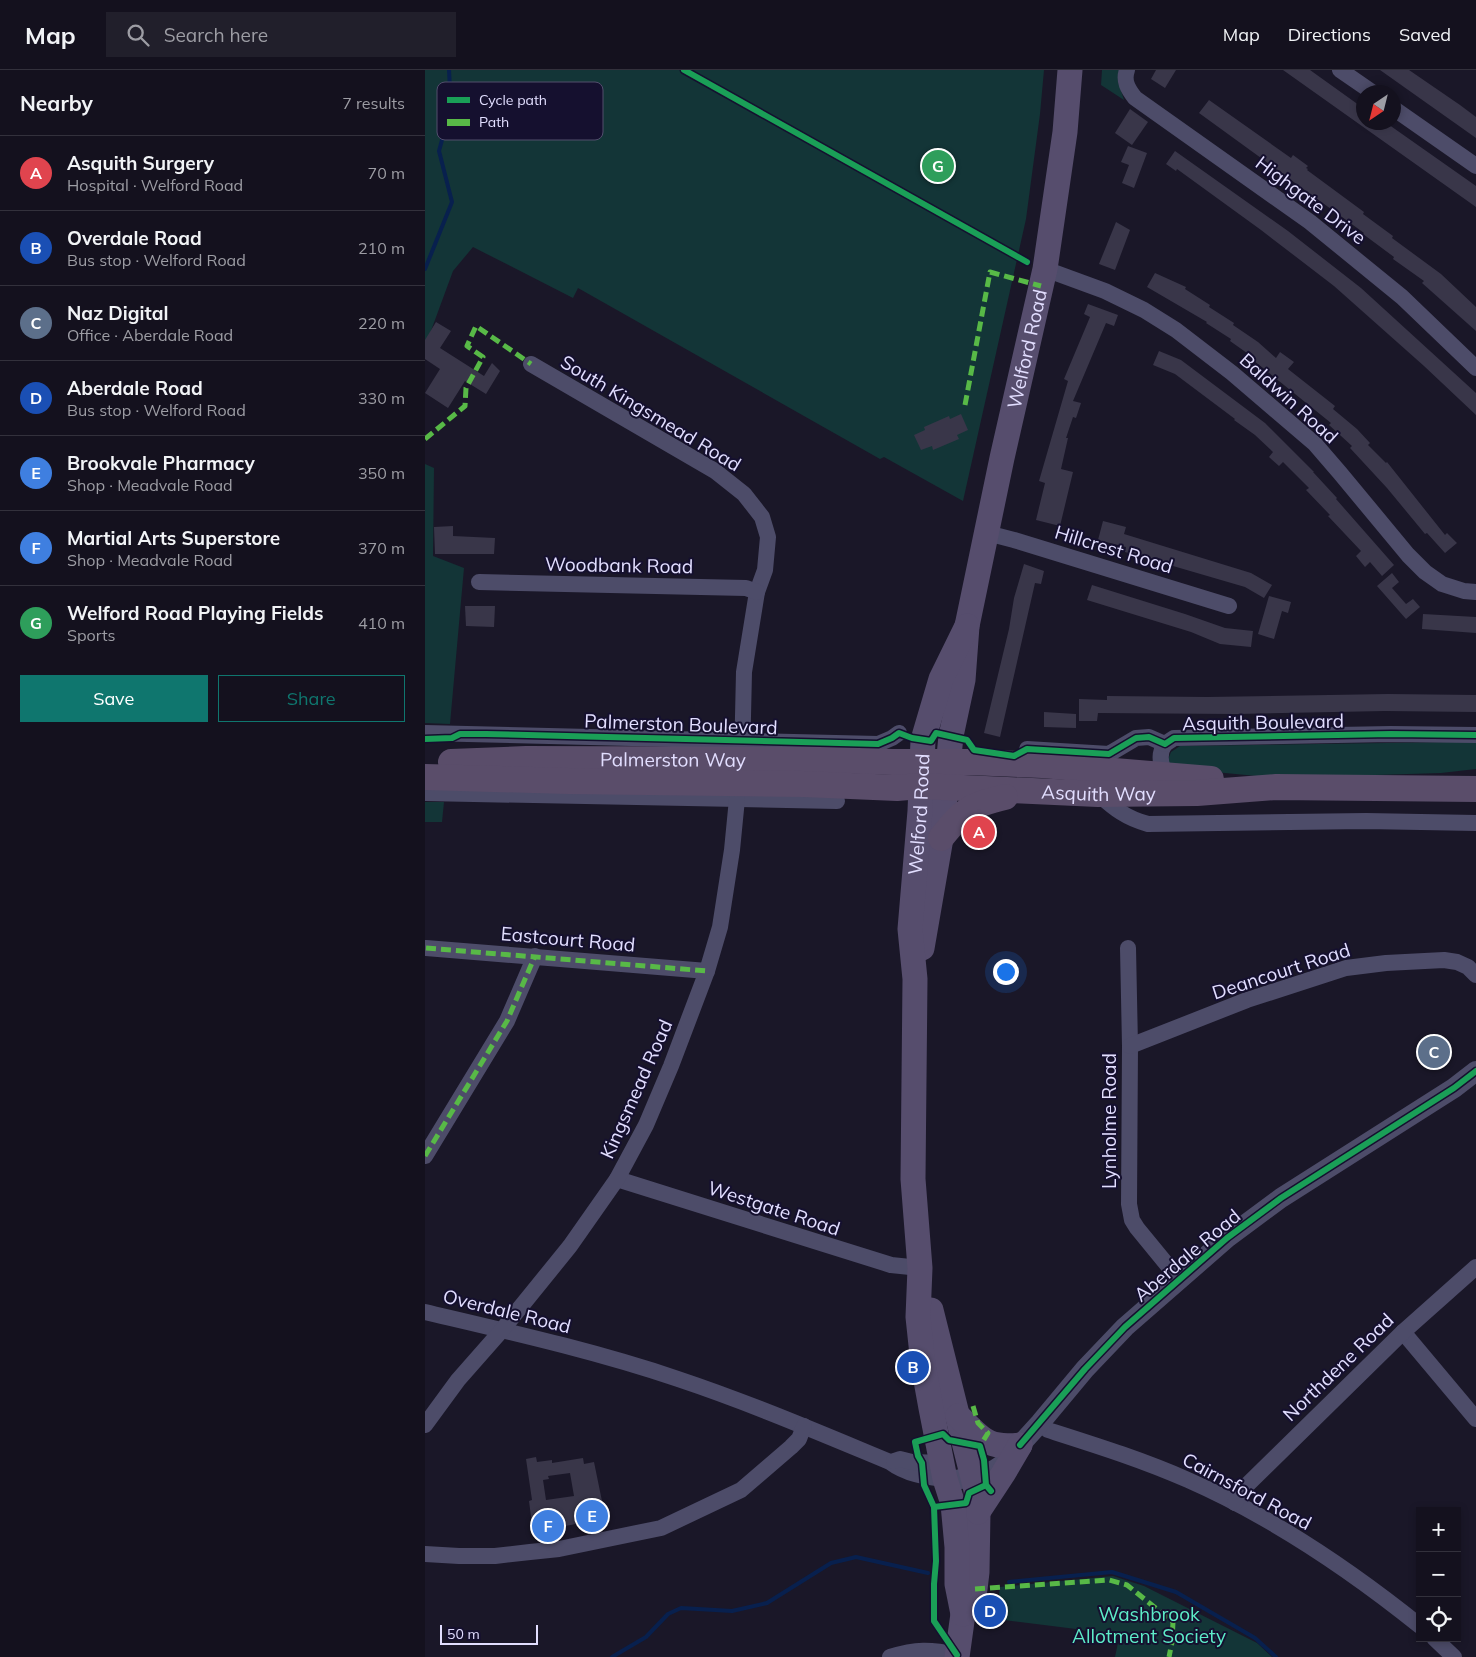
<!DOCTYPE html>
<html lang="en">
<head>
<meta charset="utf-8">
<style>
	body { margin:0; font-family:Mulish,sans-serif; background:#211f2b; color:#f1f3f6 }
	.controls { position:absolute; right:15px; bottom:15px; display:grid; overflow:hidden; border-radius:0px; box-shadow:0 2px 8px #0003 }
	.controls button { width:45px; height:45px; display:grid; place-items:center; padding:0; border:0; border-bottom:1px solid #33313c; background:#14111e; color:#f1f3f6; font:25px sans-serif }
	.compass { position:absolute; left:931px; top:15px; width:45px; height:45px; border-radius:50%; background:#14111e; box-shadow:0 2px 8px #0003; rotate:215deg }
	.scale { position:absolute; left:15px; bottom:12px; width:98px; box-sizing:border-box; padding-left:5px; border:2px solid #e2deff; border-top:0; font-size:14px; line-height:18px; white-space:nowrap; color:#e2deff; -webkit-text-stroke:4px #15102f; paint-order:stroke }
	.you { position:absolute; left:580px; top:901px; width:18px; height:18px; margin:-12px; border:4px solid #fff; border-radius:50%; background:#1a73e8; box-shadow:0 0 0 8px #1a73e833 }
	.badge { display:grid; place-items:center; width:32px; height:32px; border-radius:50%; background:#0f766e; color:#fff; font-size:16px; font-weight:700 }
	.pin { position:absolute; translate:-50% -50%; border:2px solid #fff; box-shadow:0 1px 5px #0006 }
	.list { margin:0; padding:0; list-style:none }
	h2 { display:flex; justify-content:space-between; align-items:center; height:65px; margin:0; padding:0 20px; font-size:21px }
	h2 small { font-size:16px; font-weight:400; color:#9d9da4 }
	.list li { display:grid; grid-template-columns:32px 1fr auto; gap:15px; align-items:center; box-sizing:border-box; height:75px; padding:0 20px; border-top:1px solid #33313c }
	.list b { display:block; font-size:19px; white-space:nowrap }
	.list p { margin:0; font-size:16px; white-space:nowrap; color:#9d9da4 }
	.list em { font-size:16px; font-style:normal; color:#9d9da4 }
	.actions { display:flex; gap:10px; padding:15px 20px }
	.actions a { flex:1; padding:11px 0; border:1px solid #0f766e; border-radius:0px; text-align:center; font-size:18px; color:#0f766e }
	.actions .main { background:#0f766e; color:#fff }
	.icon { flex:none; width:28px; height:28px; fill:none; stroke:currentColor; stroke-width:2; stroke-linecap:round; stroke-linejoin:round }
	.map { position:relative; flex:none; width:1051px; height:1587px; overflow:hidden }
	header { display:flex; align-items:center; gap:30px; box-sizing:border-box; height:70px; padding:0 25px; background:#14111e; border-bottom:1px solid #33313c }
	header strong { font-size:24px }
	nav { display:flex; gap:28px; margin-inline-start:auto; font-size:18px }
	.search { width:350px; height:45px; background:#211f2b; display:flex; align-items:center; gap:12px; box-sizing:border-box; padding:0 18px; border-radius:0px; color:#9d9da4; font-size:19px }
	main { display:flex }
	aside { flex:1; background:#14111e }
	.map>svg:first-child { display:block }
	.green { fill:#133537 }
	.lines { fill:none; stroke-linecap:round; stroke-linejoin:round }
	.stream { stroke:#08204e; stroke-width:4 }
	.building { fill:#393649; fill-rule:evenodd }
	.minor { stroke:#4d4c69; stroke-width:16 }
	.tertiary { stroke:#4d4c69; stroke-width:20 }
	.primary { stroke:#564d6d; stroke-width:25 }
	.trunk { stroke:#5a4d6a; stroke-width:26 }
	.quiet { stroke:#58b947; stroke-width:5; stroke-dasharray:10 5; stroke-linecap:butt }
	.cycleway-casing { stroke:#15102f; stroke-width:9 }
	.cycleway { stroke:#1a9f57; stroke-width:6 }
	.labels { text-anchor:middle; stroke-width:4; stroke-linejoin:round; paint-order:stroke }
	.street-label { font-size:19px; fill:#e2deff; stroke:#15102f }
	.park-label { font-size:19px; fill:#5decc8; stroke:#15102f }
	.key { fill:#15102f; stroke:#524e6d; stroke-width:1 }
	.key-label { font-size:14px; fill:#e2deff }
</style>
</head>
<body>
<header>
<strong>Map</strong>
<div class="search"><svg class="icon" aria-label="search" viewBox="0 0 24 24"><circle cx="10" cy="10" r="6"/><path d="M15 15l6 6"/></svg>Search here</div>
<nav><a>Map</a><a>Directions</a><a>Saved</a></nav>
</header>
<main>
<aside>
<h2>Nearby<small>7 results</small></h2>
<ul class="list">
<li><span class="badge" style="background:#e0444e">A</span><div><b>Asquith Surgery</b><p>Hospital · Welford Road</p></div><em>70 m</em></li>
<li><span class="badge" style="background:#1a4fb4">B</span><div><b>Overdale Road</b><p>Bus stop · Welford Road</p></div><em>210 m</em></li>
<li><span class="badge" style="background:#5c6f8a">C</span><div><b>Naz Digital</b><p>Office · Aberdale Road</p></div><em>220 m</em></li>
<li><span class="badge" style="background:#1a4fb4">D</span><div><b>Aberdale Road</b><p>Bus stop · Welford Road</p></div><em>330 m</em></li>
<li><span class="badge" style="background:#3f7fe0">E</span><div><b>Brookvale Pharmacy</b><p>Shop · Meadvale Road</p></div><em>350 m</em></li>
<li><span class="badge" style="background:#3f7fe0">F</span><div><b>Martial Arts Superstore</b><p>Shop · Meadvale Road</p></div><em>370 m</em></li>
<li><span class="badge" style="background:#2e9e5b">G</span><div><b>Welford Road Playing Fields</b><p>Sports</p></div><em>410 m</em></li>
</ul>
<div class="actions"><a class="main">Save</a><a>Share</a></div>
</aside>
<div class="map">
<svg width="1051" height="1587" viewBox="0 0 1051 1587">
	<rect width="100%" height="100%" fill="#1a1728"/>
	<g class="green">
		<path d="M0,0H619L615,44L601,149L538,431L459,387L455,389L153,218L148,228L48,177L28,201L0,277Z"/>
		<path d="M677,0H694L693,11L699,30L676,15Z"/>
		<path d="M0,394L9,398L8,486L39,498L25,654L0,653Z"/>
		<path d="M1028,672H1051V699L1016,703L853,708L748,698L742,692L746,682L755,676Z"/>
		<path d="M0,732H19L17,752H0Z"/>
		<path d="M688,1506L719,1516L832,1573L847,1587H690L694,1568L651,1559L570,1549L575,1517Z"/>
	</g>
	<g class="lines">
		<g class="stream">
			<path d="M0,199L27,132L14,81L26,37L24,0"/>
			<path d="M584,1512L687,1502L751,1522L830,1568L851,1587"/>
			<path d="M187,1587L221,1567L243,1544L256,1538L307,1541L342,1533L406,1493L431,1487L503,1503"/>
		</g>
	</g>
	<g class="building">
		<path d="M731,0H751L740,18L726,9Z"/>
		<path d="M858,0H885L938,38V52H960L1051,116V137Z"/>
		<path d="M955,0H984L1035,35L1051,47V68Z"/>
		<path d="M784,30L866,88L868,85L883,96L881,98L883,99L882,100L939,142L938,144L968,166L967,168L1016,204L1051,237V261L997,213L999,211L968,189L969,187L938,164L939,163L774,43Z"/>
		<path d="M705,39L723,52L707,75L690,63Z"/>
		<path d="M703,76L722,83L709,118L697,113L704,95L696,92Z"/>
		<path d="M750,81L863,161L936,218L1051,323V345L999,296L909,216L836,160L752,99L751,101L741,94Z"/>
		<path d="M691,152L705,160L690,200L674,194Z"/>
		<path d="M730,203L761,217L760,219L785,235L784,237L809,253L808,255L833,272L851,288L855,282L869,292L863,299L910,336L908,339L932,359L945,373L943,375L961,393L962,392L1020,465L1022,463L1032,473L1020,483L1002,463L1000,464L962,418L925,378L927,376L904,355L906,353L828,290L829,288L805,271L806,269L781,253L782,252L722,217Z"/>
		<path d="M663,234L693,245L689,256L681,253L648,331L656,333L651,348L648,347L641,368H643L636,399L648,402L635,456L611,450L620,413L614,411L643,311L639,309L665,247L659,244Z"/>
		<path d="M11,252L26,261L15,278L59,306L67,293L75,301L61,324L40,311L23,338L0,323L15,299L0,289V270Z"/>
		<path d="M734,281L756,290L840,353L889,402H888L912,428L911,429L969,495L957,506L945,492L940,497L931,486L936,481L903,446L905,445L881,420L884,418L858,392L854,396L844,387L848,382L830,365L809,350L810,349L750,304L728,295Z"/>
		<path d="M536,344L543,360L532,365L534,369L508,380L507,376L496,380L489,365L500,360L499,357L524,346L525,349Z"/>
		<path d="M678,451L701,457L699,464L826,503L847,515L839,528L820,517L700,482L701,477L673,470Z"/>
		<path d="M28,456V466L70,468L69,484H10L9,457Z"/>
		<path d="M599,494L619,501L616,514L610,513L575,667L559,663L584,559L589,528Z"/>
		<path d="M967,503L974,512L967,518L981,534L988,529L995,537L981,549L952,516Z"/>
		<path d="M667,515L760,544L800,558L828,561L826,577L795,574L766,562L662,530Z"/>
		<path d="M844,526L866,532L863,543L857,541L849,569L833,564Z"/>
		<path d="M40,536H70L69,557L41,556Z"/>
		<path d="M998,544L1051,547V563L997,559Z"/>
		<path d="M963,624L1051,625V642L960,641L811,644L673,643L672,651H654V629L682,630V626L782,627Z"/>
		<path d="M619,642L651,644V658L619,657Z"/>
		<path d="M111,1387L112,1392L127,1390V1393L158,1388L159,1394L169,1392L178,1436L180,1435L183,1448L108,1462L104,1431L107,1430L101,1389ZM145,1403L149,1426L121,1430L118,1410L124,1409L123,1406Z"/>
	</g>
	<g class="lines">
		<g class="minor">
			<path d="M702,0C698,11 703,19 710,28L885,152L977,227L1051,298"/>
			<path d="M915,0L947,22"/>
			<path d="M968,38L1051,96"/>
			<path d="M620,199L680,221L719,240L751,260L807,303L890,374L915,403L983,485L1000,502L1017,514L1039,521L1051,522"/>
			<path d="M106,294L290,401L319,424L337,447L343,467L340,500L332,522L319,602L317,690"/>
			<path d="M562,463L589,470L804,536"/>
			<path d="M54,512L321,518L332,522"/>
			<path d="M0,663L453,674L467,668L474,663"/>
			<path d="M740,674C733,684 735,694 741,704"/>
			<path d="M602,679L684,684L711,668L724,667L740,674L749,668L966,664L1051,665"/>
			<path d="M0,723L412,731"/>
			<path d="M673,724C690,739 701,748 723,754L941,751L1051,753"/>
			<path d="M1,878L282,901"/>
			<path d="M703,878L705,976L704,1134L707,1150L712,1158L753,1208"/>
			<path d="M705,976L822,930L921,898L961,893L1019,890L1032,892L1043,897L1051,905"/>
			<path d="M0,1086L82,951L110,886"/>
			<path d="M192,1109L466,1195L495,1198"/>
			<path d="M0,1242C85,1262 170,1281 253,1309C325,1333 395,1363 465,1392C481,1404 500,1407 520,1409"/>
			<path d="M978,1262L1051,1349"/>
			<path d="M615,1353L623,1360C670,1375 718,1390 763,1410C847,1447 924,1499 995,1556"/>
			<path d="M0,1355L33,1310L77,1260L145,1176L192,1109L221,1055L246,996L282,901L295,857L307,780L312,729"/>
			<path d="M469,1391L475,1389L487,1392L518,1393"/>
			<path d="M810,1433L820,1417L978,1262L1051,1197"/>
			<path d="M0,1484L34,1486H70L105,1482L134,1479L236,1458L316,1420L366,1377L374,1369L379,1356"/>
			<path d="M1009,1568L1029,1587"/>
			<path d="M465,1587C491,1579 505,1579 532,1585"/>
		</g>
		<path class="tertiary" d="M535,1409L547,1408L560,1404L569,1400L581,1392L585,1383L595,1375L615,1353L660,1299L700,1257L802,1168L856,1128L1029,1018L1051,1001"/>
		<g class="primary">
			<path id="s1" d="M497,878L516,768L526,666L538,610L542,556L577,388L620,199L640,62L645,0"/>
			<path d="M506,1240L551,1420L553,1442L552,1502L550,1519L538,1544L532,1587"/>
			<path d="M533,1346C557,1368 560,1379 595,1375"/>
			<path d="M553,1442L578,1404L595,1375"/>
			<path id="s2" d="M538,1544L532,1514V1477L528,1434L520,1409L506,1338L498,1294L493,1247L495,1198L488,1109L490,909L485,859L495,741L498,670L516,609L542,556"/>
		</g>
		<g class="trunk">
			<path id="s3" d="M26,692L101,689L405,690L467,692H543L617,695L786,709"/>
			<path id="s4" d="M0,707L143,711L379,714L472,718L495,716L673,724L772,723L851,717L1051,719"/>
			<path d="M516,768C539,739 544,736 580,727"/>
		</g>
		<g class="quiet">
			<path d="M540,335L565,202L616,216"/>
			<path d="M0,369L40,336L41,318L58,287L42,276L51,256L106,294"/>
			<path d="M1,878L282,901"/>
			<path d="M0,1086L82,951L110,886"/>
			<path d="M548,1336L553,1353L563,1363L555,1376"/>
			<path d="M550,1519L684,1510L702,1515L748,1552L747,1572L744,1587"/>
		</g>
		<defs>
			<g id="cycleway">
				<path d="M259,0L602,192"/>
				<path d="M0,669L27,668L35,664H61L453,674L467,668L474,663L487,668L506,671L511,663L542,670L549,680L589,686L602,679L684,684L711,668L724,667L740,674L749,668L966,664L1051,665"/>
				<path d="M595,1375L660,1299L700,1257L802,1168L856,1128L1029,1018L1051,1001"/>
				<path d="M561,1415L559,1390L555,1376L524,1370L518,1364L490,1372L493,1386L497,1393L499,1415L509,1437L541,1433L544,1423L561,1415L566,1421"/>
				<path d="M509,1437L511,1491L509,1514V1551L532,1585"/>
			</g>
		</defs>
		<use href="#cycleway" class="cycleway-casing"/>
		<use href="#cycleway" class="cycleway"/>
	</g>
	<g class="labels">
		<g class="street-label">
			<text transform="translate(886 130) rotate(37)" y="7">Highgate Drive</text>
			<text dy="7" stroke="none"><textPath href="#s1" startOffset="609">Welford Road</textPath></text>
			<text transform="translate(864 328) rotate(42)" y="7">Baldwin Road</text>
			<text transform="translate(226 343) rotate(31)" y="7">South Kingsmead Road</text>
			<text transform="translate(689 479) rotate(17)" y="7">Hillcrest Road</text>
			<text transform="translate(194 495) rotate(1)" y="7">Woodbank Road</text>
			<text transform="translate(838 652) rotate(-1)" y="7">Asquith Boulevard</text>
			<text transform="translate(256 654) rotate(2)" y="7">Palmerston Boulevard</text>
			<text dy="7" stroke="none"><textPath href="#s3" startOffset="222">Palmerston Way</textPath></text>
			<text dy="7" stroke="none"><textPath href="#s4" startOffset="674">Asquith Way</textPath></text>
			<text dy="7" stroke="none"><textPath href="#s2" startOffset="805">Welford Road</textPath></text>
			<text transform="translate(143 869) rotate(5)" y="7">Eastcourt Road</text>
			<text transform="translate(856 901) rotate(-18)" y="7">Deancourt Road</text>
			<text transform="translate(211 1019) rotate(-66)" y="7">Kingsmead Road</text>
			<text transform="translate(684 1051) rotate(-90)" y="7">Lynholme Road</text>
			<text transform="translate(349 1138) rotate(18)" y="7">Westgate Road</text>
			<text transform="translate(762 1185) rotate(-40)" y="7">Aberdale Road</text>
			<text transform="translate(82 1241) rotate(14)" y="7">Overdale Road</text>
			<text transform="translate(913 1297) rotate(-44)" y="7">Northdene Road</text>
			<text transform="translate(822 1421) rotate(28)" y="7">Cairnsford Road</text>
		</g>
		<g class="park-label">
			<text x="724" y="1551">Washbrook<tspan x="724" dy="22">Allotment Society</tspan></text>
		</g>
	</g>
	<rect x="12" y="12" width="166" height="58" rx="8" class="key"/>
	<rect x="22" y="27" width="23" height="6" fill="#1a9f57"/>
	<rect x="22" y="49" width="23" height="7" fill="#58b947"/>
	<g class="key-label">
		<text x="54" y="35">Cycle path</text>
		<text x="54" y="57">Path</text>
	</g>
</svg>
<div class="controls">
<button>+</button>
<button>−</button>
<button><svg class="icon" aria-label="locate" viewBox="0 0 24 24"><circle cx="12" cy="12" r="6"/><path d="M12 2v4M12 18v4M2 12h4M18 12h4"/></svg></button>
</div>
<svg class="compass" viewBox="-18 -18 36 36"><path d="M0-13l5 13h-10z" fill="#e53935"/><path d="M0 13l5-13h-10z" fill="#9d9da4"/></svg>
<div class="scale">50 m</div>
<div class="you"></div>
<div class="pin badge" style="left:554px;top:762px;background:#e0444e">A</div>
<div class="pin badge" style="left:488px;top:1297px;background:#1a4fb4">B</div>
<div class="pin badge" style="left:1009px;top:982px;background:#5c6f8a">C</div>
<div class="pin badge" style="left:565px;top:1541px;background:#1a4fb4">D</div>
<div class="pin badge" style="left:167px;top:1446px;background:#3f7fe0">E</div>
<div class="pin badge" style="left:123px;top:1456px;background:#3f7fe0">F</div>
<div class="pin badge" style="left:513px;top:96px;background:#2e9e5b">G</div>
</div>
</main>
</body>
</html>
